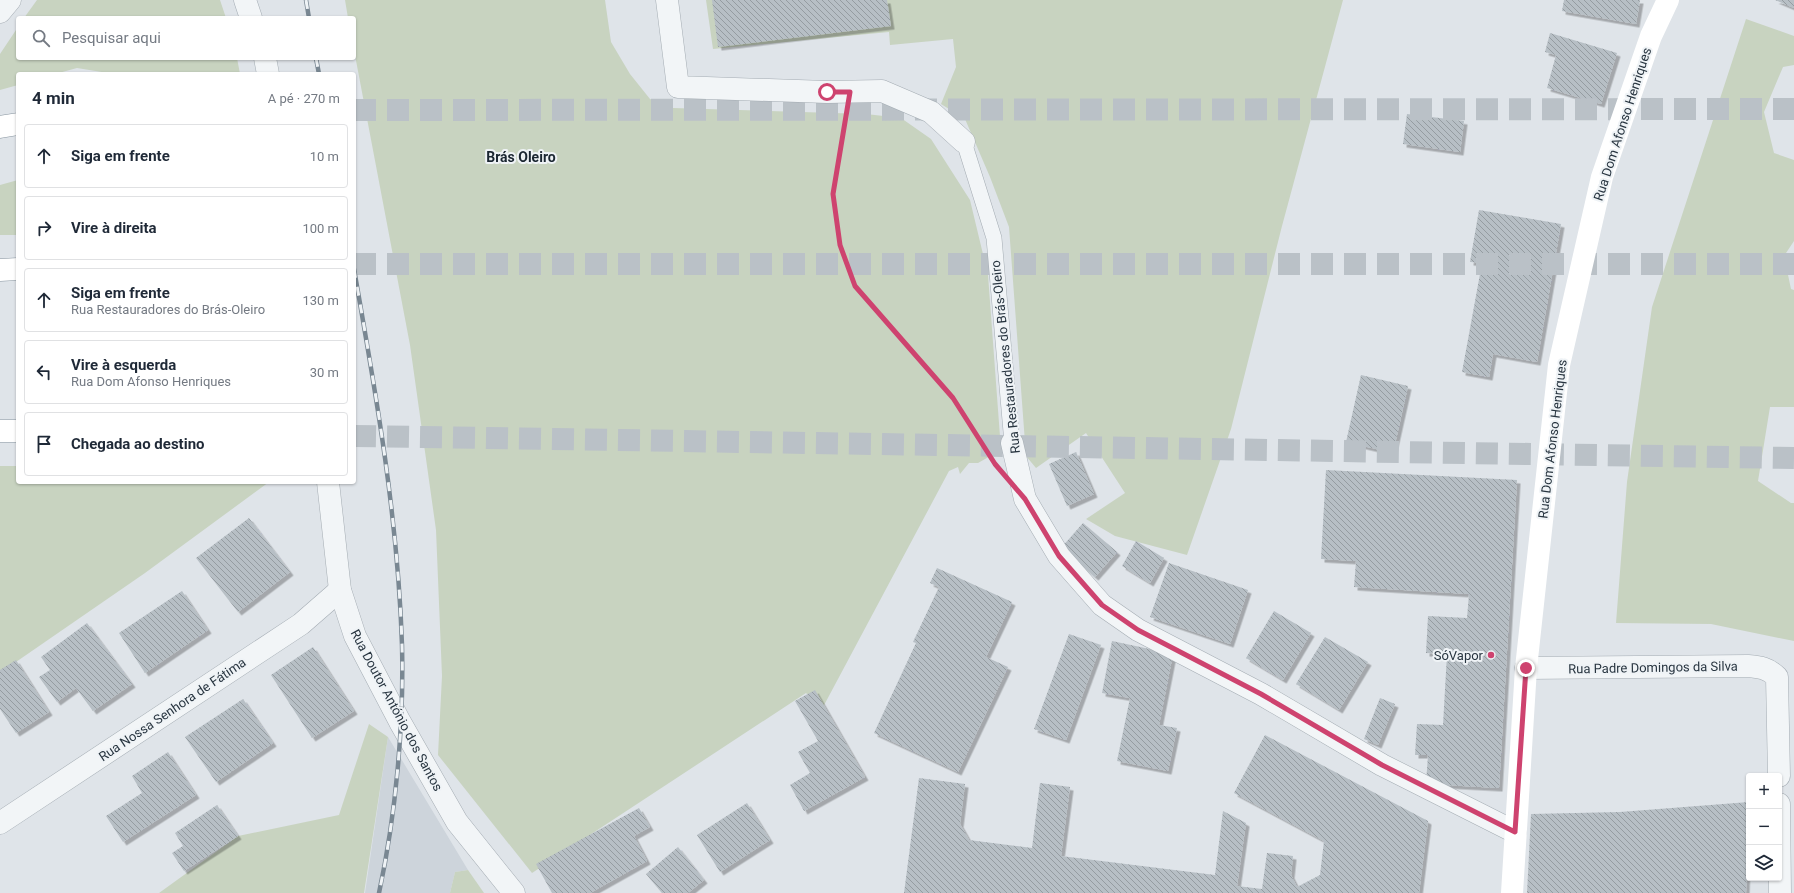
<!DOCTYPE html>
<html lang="pt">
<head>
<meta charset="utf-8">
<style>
	body { margin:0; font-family:Roboto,sans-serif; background:#f6f6f7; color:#1f2937 }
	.controls { position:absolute; right:12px; bottom:12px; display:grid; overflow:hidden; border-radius:4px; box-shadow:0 1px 3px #0004 }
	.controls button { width:36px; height:36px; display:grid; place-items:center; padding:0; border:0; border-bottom:1px solid #e0e1e3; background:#fff; color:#1f2937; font:20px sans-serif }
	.stop { position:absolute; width:12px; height:12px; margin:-9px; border:3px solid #ce436f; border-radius:50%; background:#fff }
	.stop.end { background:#ce436f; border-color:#fff; box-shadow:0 1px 4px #0008 }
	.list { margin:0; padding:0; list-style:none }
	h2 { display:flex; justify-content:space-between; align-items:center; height:52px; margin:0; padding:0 16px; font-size:17px }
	h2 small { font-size:13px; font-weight:400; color:#747a83 }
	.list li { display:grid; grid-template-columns:26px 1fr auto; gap:12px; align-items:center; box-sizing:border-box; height:64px; margin:0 8px 8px; padding:0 8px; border:1px solid #e0e1e3; border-radius:4px }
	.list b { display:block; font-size:15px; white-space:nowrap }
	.list p { margin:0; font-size:13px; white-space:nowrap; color:#747a83 }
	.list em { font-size:13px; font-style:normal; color:#747a83 }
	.icon { flex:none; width:22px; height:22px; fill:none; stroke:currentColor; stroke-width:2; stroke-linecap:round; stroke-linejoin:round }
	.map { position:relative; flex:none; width:1794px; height:893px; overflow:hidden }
	.search { position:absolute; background:#fff; box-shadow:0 1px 3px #0004; left:16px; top:16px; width:340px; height:44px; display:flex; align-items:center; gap:10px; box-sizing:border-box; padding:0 14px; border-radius:4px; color:#747a83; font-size:15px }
	.panel { position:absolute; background:#fff; box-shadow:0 1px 3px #0004; left:16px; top:72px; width:340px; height:412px; border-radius:4px }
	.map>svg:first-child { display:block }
	.built { fill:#cdd4db }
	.green { fill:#c8d3c0 }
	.building { fill:url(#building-back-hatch); filter:url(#shadow) }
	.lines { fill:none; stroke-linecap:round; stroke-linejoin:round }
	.motorway-tunnel { stroke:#bac1c7; stroke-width:22; stroke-dasharray:22 11; stroke-linecap:butt }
	.service-casing { stroke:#a4acb3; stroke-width:16 }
	.minor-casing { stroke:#a4acb3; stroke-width:23 }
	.motorway-casing { stroke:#87949f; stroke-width:23 }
	.path { stroke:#b9bfc4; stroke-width:2.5; stroke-dasharray:3 3; stroke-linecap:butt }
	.service { stroke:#f2f5f7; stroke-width:15 }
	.minor { stroke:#f2f5f7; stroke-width:22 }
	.secondary { stroke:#fff; stroke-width:22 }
	.motorway { stroke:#fff; stroke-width:22 }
	.rail-casing { stroke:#798792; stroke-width:4.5 }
	.rail { stroke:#eff3f6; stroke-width:3; stroke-dasharray:9; stroke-linecap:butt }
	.route { stroke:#ce436f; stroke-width:5 }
	.poi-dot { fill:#ce436f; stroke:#eff3f6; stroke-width:1.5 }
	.labels { text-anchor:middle; stroke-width:4; stroke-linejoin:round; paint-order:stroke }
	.street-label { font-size:13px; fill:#283540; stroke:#eff3f6 }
	.poi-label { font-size:13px; fill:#283540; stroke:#eff3f6; text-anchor:end }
	.neighbourhood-label { font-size:14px; font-weight:bold; fill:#1a2631; stroke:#eff3f6 }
</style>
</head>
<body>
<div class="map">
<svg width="1794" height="893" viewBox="0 0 1794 893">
	<defs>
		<pattern id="building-back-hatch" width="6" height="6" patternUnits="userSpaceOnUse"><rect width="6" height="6" fill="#b7bfc5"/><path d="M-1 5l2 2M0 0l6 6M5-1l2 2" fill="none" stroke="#959ca1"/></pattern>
		<filter id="shadow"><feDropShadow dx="3.5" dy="3.5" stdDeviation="0" flood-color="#0004"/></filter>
	</defs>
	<rect width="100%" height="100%" fill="#dfe4e9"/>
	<path class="built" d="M388,737L468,870L455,872L450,893H365Z"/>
	<g class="green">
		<path d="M37,0H220L226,18H24Z"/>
		<path d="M345,0H605L611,42L630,74L650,99L673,108L866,114L901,118L931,139L970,200L988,275L1001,450L978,463H969L960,474L958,467L949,471L822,709L806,693L532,873L438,755L442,676L436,530L410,345L354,50V18H348Z"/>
		<path d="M706,0H1343L1282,226L1231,429L1187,555L1115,536L1086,519L1125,493L1086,433L1036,468L1026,456L1009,227L990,177L965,119L941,104L956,67L953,39L890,45L889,32L713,49Z"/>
		<path d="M1746,19L1794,36V65L1783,67L1764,112L1774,153L1794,160V241L1784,256L1791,289L1794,290V407H1770L1758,481L1791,503H1794V641L1711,624L1616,623L1627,482L1652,307Z"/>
		<path d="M18,27V58H237L240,74H114L77,68L55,74H18V85L0,90V54Z"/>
		<path d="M18,180V235H0V185Z"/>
		<path d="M0,466H18V482H269L145,573L0,673Z"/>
		<path d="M369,724L388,737L364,893H159L238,836L339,815Z"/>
		<path d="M468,870L484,893H450L455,872Z"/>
	</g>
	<g class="building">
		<path d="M712,0H887L891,26L718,47Z"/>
		<path d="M1564,0H1640L1636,24L1562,11Z"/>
		<path d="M1775,0H1794V8Z"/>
		<path d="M1550,33L1617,53L1601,104L1547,88L1556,55L1545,52Z"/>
		<path d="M1407,114L1464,121L1460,152L1403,144Z"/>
		<path d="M1479,210L1561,224L1537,362L1493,354L1489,377L1462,372L1482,263L1470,262Z"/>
		<path d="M1361,375L1408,386L1393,453L1346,442Z"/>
		<path d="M1076,452L1094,494L1067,506L1049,464Z"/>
		<path d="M1326,470L1517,480L1499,788L1426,784L1428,755H1415L1417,724L1443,725L1447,654L1426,653L1428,616L1467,618L1469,594L1354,587L1356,561L1321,559Z"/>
		<path d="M249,518L290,572L238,612L196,558Z"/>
		<path d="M1083,523L1117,552L1095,577L1061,548Z"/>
		<path d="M1136,541L1164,558L1150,583L1122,566Z"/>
		<path d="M1169,563L1248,590L1230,644L1150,617Z"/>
		<path d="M937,568L1012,602L986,657L1008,667L958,772L874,733L916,643L913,642L939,587L930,583Z"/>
		<path d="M182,591L208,630L145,673L119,633Z"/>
		<path d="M1274,611L1311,633L1283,680L1246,658Z"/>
		<path d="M87,623L132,684L93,711L76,688L57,702L39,677L50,670L41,657Z"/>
		<path d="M1069,634L1101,645L1066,740L1034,729Z"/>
		<path d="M1325,637L1368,662L1339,710L1296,684Z"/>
		<path d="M1112,641L1173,654L1159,725L1177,728L1168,771L1117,761L1130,698L1102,693Z"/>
		<path d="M313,647L354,711L312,738L271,675Z"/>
		<path d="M16,660L49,712L16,733L0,709V670Z"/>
		<path d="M815,690L865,777L804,811L790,785L810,773L798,752L818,741L795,701Z"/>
		<path d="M1380,698L1395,704L1378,745L1364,739Z"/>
		<path d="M243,699L273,743L216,782L185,737Z"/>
		<path d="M1265,735L1428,821L1419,893H904L919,778L965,784L960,824L969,840L1032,848L1040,783L1070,787L1061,856L1215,875L1223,811L1246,823L1237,886L1262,889L1267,853L1293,856L1291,875L1297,887L1320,875L1324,841L1234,793Z"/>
		<path d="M168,752L196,795L123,842L106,816L142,793L132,776Z"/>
		<path d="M1749,802L1746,893H1527L1531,814L1620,812Z"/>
		<path d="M747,803L770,840L720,872L697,835Z"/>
		<path d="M217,805L238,836L184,871L172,853L183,846L175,833Z"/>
		<path d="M639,808L650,827L634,836L647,861L590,893H552L536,864Z"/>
		<path d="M678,847L704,880L688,893H662L646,874Z"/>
	</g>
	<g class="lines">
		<g class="motorway-tunnel">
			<path d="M354,110L1794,109"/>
			<path d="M354,264H1794"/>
			<path d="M354,436L1794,458"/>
		</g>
		<defs>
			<path id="service" d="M964,142L994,238L1012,443"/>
			<g id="minor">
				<path d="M245,0L251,18"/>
				<path d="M667,0L678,87L827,92L882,91L931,112L964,142"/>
				<path d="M0,12L10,0"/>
				<path d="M265,58L268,74"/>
				<path d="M1012,443L1025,499L1059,556L1102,605L1138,630L1261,694L1382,765L1515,832"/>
				<path d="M328,482L340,590L355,636L400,722L457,822L514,893"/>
				<path d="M1526,668L1748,666C1760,667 1768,668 1777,677L1779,776"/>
				<path d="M1779,804L1780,893"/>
				<path d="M0,823L301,624L340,590"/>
			</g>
			<g id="motorway">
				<path d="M0,127L18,124"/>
				<path d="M0,270L18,269"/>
				<path d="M0,431H18"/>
			</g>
		</defs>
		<use href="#service" class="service-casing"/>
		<use href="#minor" class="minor-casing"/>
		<use href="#motorway" class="motorway-casing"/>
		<path class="path" d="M845,120L833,194L840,245L855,286L953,397L984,447"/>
		<use href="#service" class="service"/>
		<use href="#minor" class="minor"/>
		<path class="secondary" d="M1512,893L1526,668L1559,365L1602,177L1651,36L1668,0"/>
		<use href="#motorway" class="motorway"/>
		<defs>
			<g id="rail">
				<path d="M306,0L309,18"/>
				<path d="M316,58L319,74"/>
				<path d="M354,269C376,394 398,518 402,645C404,725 396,814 379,893"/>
			</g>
		</defs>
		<use href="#rail" class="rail-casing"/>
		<use href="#rail" class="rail"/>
	</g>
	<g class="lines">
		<path class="route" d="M827,92H850L833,194L840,245L855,286L953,398L995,464L1025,499L1059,556L1102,605L1138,630L1261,694L1382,765L1515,832L1526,668"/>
	</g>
	<circle class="poi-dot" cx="1491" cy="655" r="4"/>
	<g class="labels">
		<g class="street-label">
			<text transform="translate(1622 124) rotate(-72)" y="5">Rua Dom Afonso Henriques</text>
			<text transform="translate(1005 357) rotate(-96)" y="5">Rua Restauradores do Brás-Oleiro</text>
			<text transform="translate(1552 439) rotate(-83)" y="5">Rua Dom Afonso Henriques</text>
			<text transform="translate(1653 667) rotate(-1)" y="5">Rua Padre Domingos da Silva</text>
			<text transform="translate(172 709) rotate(-34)" y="5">Rua Nossa Senhora de Fátima</text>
			<text transform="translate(397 710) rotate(62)" y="5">Rua Doutor António dos Santos</text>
		</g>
		<g class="poi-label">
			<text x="1483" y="660">SóVapor</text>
		</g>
		<g class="neighbourhood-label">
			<text x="521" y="162">Brás Oleiro</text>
		</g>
	</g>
</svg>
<div class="controls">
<button>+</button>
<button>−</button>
<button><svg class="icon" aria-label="layers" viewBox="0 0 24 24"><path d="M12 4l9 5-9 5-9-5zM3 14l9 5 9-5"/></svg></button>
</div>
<div class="stop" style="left:827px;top:92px"></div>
<div class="stop end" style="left:1526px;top:668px"></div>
<div class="search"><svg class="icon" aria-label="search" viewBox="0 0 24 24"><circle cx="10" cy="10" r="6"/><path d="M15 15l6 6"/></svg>Pesquisar aqui</div>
<section class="panel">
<h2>4 min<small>A pé · 270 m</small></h2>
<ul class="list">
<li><svg class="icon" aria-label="ahead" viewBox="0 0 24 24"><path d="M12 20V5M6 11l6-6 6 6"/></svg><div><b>Siga em frente</b></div><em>10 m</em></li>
<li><svg class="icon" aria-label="right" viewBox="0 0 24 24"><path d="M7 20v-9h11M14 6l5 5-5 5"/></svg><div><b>Vire à direita</b></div><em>100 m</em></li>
<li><svg class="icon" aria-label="ahead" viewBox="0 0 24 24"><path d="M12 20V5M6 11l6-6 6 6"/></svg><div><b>Siga em frente</b><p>Rua Restauradores do Brás-Oleiro</p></div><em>130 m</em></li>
<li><svg class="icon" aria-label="left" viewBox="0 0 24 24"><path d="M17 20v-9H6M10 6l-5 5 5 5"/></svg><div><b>Vire à esquerda</b><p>Rua Dom Afonso Henriques</p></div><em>30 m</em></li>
<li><svg class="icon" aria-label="arrive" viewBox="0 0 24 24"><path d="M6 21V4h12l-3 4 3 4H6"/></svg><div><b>Chegada ao destino</b></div></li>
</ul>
</section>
</div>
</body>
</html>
